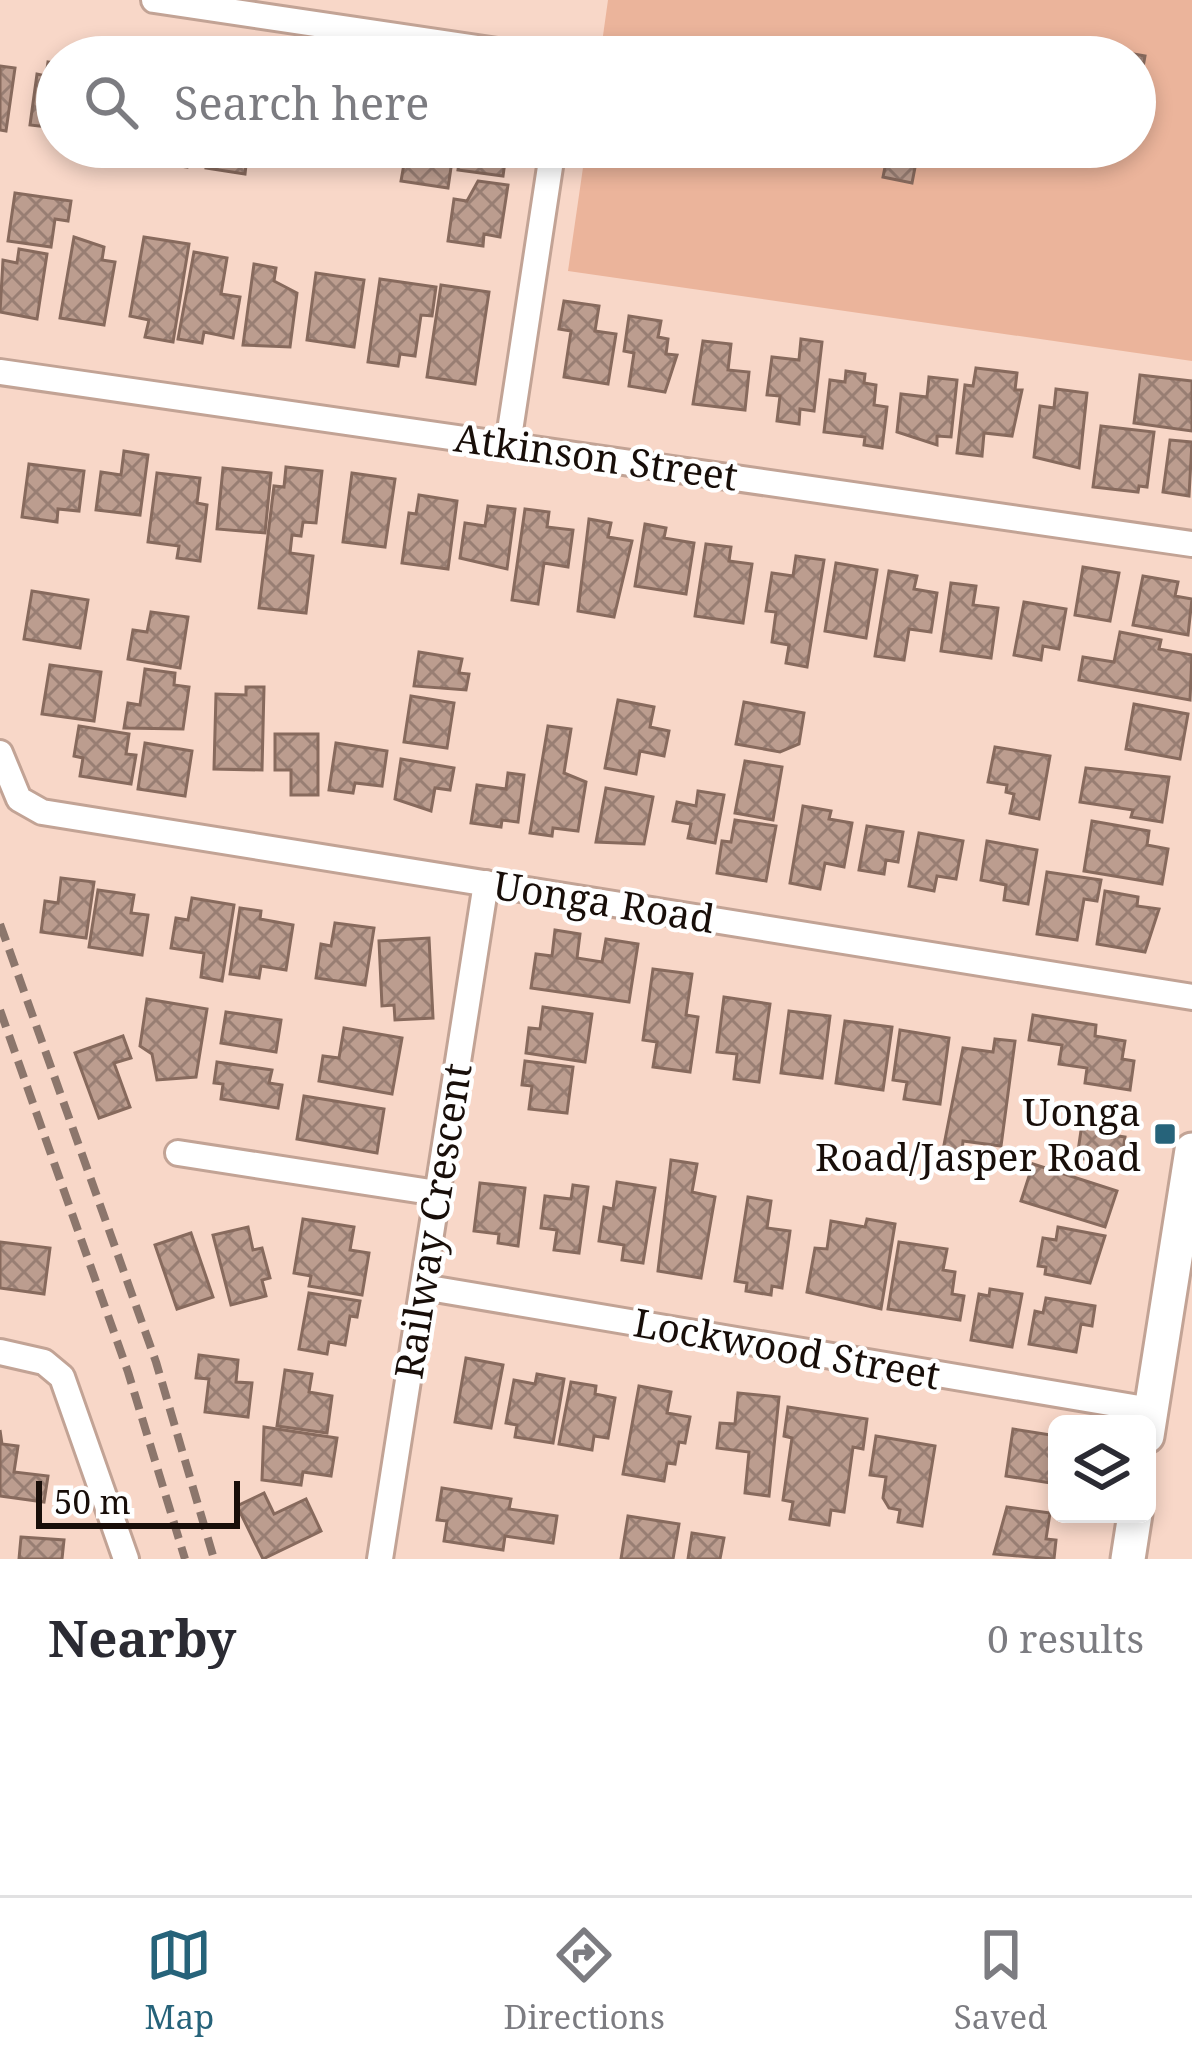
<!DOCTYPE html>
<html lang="en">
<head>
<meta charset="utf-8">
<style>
	body { margin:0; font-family:"Noto Serif",serif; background:#f7f7f7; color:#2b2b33 }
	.controls { position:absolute; right:36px; bottom:36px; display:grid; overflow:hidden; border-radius:18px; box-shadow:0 6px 18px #0003 }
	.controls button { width:108px; height:108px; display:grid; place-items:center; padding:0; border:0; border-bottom:3px solid #e1e1e2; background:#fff; color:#2b2b33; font:60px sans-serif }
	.scale { position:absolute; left:36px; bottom:30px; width:204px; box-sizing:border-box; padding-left:12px; border:6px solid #180e09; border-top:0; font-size:33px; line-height:42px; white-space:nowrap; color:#180e09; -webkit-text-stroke:9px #fff; paint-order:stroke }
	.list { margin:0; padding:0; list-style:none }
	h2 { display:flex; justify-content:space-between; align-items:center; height:156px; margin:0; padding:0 48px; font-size:51px }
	h2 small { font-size:39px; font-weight:400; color:#7c7c81 }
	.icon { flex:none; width:66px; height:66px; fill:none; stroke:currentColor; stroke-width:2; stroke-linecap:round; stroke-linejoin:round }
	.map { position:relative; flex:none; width:1192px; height:1559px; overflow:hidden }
	.search { position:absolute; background:#fff; box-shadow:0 6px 18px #0003; left:36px; right:36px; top:36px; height:132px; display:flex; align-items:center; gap:30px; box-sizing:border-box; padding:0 42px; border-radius:66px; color:#7c7c81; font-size:45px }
	.sheet { height:336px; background:#fff }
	nav { display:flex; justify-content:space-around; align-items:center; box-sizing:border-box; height:168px; border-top:3px solid #e1e1e2; background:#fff; font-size:33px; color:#7c7c81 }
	nav a { display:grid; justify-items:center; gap:6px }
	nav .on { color:#26637a }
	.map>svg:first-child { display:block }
	.park { fill:#ebb49b }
	.building { fill:url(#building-cross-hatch); stroke:#876a5d; stroke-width:3 }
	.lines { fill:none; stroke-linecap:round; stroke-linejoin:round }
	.minor-casing { stroke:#c2a395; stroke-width:30 }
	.secondary-casing { stroke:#c2a395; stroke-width:39 }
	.minor { stroke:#fff; stroke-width:24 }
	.secondary { stroke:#fff; stroke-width:33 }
	.rail { stroke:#8c766c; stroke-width:8; stroke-dasharray:18 9; stroke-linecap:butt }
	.poi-dot { fill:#26637a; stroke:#fff; stroke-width:4.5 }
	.labels { text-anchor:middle; stroke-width:9; stroke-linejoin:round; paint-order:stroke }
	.street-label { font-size:39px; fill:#180e09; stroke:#fff }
	.poi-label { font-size:39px; fill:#180e09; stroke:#fff; text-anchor:end }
</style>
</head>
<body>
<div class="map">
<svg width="1192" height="1559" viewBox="0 0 1192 1559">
	<defs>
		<pattern id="building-cross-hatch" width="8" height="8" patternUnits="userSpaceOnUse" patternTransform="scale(3)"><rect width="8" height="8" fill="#bc9d8f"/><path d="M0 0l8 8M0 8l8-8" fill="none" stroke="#987e73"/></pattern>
	</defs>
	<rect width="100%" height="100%" fill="#f8d7c8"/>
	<path class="park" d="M608,0H1192V361L568,271L586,147H1135V57H600Z"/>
	<g class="building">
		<path d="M1066,42L1145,56L1136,106L1135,57H1063Z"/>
		<path d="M48,62L57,63V128L30,125L37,74L46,76Z"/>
		<path d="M0,66L15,68L6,131L0,130Z"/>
		<path d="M85,147H115L113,163L83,159Z"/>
		<path d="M155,147H190L187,167L153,162Z"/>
		<path d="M209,147H248L245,174L206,168Z"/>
		<path d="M282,147H331L330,154Z"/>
		<path d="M338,147H386L384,159L338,151Z"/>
		<path d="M407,147H454L448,188L401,181Z"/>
		<path d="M461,147H507L503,176L458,170Z"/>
		<path d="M888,152L917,157L912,183L883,177Z"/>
		<path d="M478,181L508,185L500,237L484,234L483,246L448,241L454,199L467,201Z"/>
		<path d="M15,193L71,201L68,221L55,219L51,247L8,241Z"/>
		<path d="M74,237L104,247L102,260L115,262L104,325L60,318Z"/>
		<path d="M144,237L189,244L173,342L145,337L149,320L130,316Z"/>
		<path d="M19,249L47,254L37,319L0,312L3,260L17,263Z"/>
		<path d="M194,252L227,258L221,294L240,297L233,338L204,332L202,343L178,339Z"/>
		<path d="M254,264L276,268L274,281L297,293L290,347L243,345Z"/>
		<path d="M316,273L364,280L354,347L307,340Z"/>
		<path d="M380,279L436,287L432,316L421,315L415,356L400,354L398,366L368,362Z"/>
		<path d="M441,285L489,292L475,384L427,377Z"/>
		<path d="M564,301L599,306L595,331L616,334L608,384L564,377L571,331L559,329Z"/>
		<path d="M629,316L661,321L658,337L668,339L666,354L677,355L665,392L629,386L634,353L624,351Z"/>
		<path d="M801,339L822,342L814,411L800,409L799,424L777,421L780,396L767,395L772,357L799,360Z"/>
		<path d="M703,341L731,344L728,370L749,372L745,410L693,404Z"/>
		<path d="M976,368L1017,373L1015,390H1022L1012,436L984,433L982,456L957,453L965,385L973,386Z"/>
		<path d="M846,371L865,374L864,383L876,385L874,405L887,407L882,448L864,445L865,437L824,432L830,380L845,382Z"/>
		<path d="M1140,375L1192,381V431L1134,423Z"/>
		<path d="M929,377L957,380L951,437L937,436V445L897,432L901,394L927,397Z"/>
		<path d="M1056,389L1087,393L1079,468L1034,457L1040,406L1054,408Z"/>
		<path d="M1101,426L1154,432L1147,487L1139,486L1138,492L1093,487Z"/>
		<path d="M1170,440L1192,442L1189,496L1163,492Z"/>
		<path d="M124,451L148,455L140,515L96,510L101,472L121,475Z"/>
		<path d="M29,464L84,471L79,511L58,509L57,522L22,517Z"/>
		<path d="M286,467L322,471L316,523L303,522L301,536L292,535L290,553L313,556L306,613L259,608L274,486L284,487Z"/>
		<path d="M223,468L271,473L265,533L217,529Z"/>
		<path d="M157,473L200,478L197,503L207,505L200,561L177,558L179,546L148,542Z"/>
		<path d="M352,473L395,479L385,547L343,542Z"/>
		<path d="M419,495L457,501L448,569L402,563L409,513L416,514Z"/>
		<path d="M488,506L515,509L507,569L460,558L465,523L485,526Z"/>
		<path d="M525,509L549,512L547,527L573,530L568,567L544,563L538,604L512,600Z"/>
		<path d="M589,519L611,523L608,537L632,541L614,617L578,611Z"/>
		<path d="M645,524L666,528L664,538L694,543L686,594L635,586Z"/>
		<path d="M706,544L731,547L729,561L752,564L743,623L695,616Z"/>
		<path d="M796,556L824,560L807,667L786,663L789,645L772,642L776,612L766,611L772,573L793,576Z"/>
		<path d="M836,563L877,570L866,638L825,631Z"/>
		<path d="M1083,567L1119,573L1110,621L1075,615Z"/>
		<path d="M889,571L917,576L914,589L937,593L931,632L909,629L904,660L875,656Z"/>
		<path d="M1143,576L1178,582L1175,596L1192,599L1188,635L1133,625Z"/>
		<path d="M951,583L976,586L973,605L998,608L991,658L941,651Z"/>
		<path d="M32,591L88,600L80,648L24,639Z"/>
		<path d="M1024,602L1066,609L1059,649L1043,646L1041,660L1014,655Z"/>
		<path d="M151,612L188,617L180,668L128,659L133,630L147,632Z"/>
		<path d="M1120,632L1161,640L1159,649L1192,655L1190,700L1079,680L1083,657L1114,662Z"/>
		<path d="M419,652L462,659L459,673L469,674L466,690L414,686Z"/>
		<path d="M50,665L101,672L94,721L42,714Z"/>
		<path d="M145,669L175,673L174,685L189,687L183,729L124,728L128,703L140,705Z"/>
		<path d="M246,687H264L262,770L214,769L216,694L246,695Z"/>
		<path d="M411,696L454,703L447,748L404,742Z"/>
		<path d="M618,700L654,707L650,727L669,731L664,756L640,751L636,774L605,768Z"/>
		<path d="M744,702L804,713L799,744L780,752L736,744Z"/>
		<path d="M1134,704L1188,714L1180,759L1126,749Z"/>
		<path d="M79,726L129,734L126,754L136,755L131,784L80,776L83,758L74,756Z"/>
		<path d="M548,726L571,729L564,773L586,782L578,831L553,828L552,836L530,833Z"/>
		<path d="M275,734H318V795H291V770H275Z"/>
		<path d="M145,743L192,751L185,796L138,789Z"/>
		<path d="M336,743L387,751L382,786L355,783L353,793L329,790Z"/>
		<path d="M995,747L1050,756L1039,819L1010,813L1014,794L1006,792L1007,785L988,782Z"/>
		<path d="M401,759L454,768L450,790L435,788L431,811L395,799Z"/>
		<path d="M745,761L782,767L773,820L735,813Z"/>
		<path d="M1086,768L1169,777L1162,822L1131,817L1133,810L1080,802Z"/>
		<path d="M508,773L524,775L518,822L502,820L501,827L471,823L477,785L506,789Z"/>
		<path d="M606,788L653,797L644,844L596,842Z"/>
		<path d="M698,791L724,795L715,843L688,838L691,824L673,821L677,802L696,806Z"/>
		<path d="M803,806L831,811L829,819L852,823L844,867L825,863L820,889L790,883Z"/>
		<path d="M735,820L776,826L766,881L717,873L722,841L731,842Z"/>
		<path d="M1092,821L1149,831L1147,845L1168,849L1162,884L1084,871Z"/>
		<path d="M867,826L903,832L898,862L886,860L884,874L859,870Z"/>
		<path d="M919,833L963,841L956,879L937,876L934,891L909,886Z"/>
		<path d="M987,841L1037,850L1028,904L1004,900L1006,885L981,880Z"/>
		<path d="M1047,872L1101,880L1097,901L1084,899L1077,940L1037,934Z"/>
		<path d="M61,878L94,882L86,938L41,932L45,901L58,903Z"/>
		<path d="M98,890L134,895L131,913L148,915L142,955L89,947Z"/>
		<path d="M1105,891L1138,897L1137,906L1159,909L1145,952L1097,944Z"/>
		<path d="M192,898L234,905L222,981L201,977L204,953L171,948L176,918L188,920Z"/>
		<path d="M240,908L261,911L260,919L293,925L286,970L261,966L259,978L230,974Z"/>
		<path d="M335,923L374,928L365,985L316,978L321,944L331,946Z"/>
		<path d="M555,930L580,934L577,958L602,962L606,939L638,944L629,1002L531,988L536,954L552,956Z"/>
		<path d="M429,938L433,1018L395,1020L394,1005L382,1006L379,941Z"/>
		<path d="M653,969L692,974L686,1015L698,1017L690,1072L653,1067L657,1042L643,1040Z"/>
		<path d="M724,997L770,1004L759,1082L734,1079L737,1054L717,1052Z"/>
		<path d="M147,999L207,1009L196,1077L157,1080L152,1054L140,1046Z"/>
		<path d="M543,1007L592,1014L585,1062L526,1053L529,1028L540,1029Z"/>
		<path d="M789,1011L830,1016L822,1078L781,1073Z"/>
		<path d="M226,1012L281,1020L276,1052L221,1043Z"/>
		<path d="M1033,1015L1096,1025L1095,1036L1125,1041L1122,1059L1134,1061L1130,1090L1085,1083L1087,1068L1059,1064L1062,1045L1029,1040Z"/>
		<path d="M845,1021L892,1027L883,1090L836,1083Z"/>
		<path d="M344,1028L402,1038L392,1094L319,1081L323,1056L339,1058Z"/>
		<path d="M900,1030L949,1038L940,1104L904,1099L907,1082L893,1080Z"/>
		<path d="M123,1036L131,1058L114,1063L130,1107L99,1118L75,1053Z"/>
		<path d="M995,1039L1015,1041L1001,1146L963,1141L962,1153L943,1150L963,1048L993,1052Z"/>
		<path d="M525,1061L573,1067L567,1113L529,1109L532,1086L522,1085Z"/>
		<path d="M217,1062L272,1070L269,1083L282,1085L278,1108L221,1099L223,1084L214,1083Z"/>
		<path d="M304,1096L384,1109L377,1153L297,1139Z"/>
		<path d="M1084,1110L1115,1115L1112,1135L1125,1137L1121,1164L1077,1158Z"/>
		<path d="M671,1160L697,1164L692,1192L715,1197L701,1278L658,1271Z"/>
		<path d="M1033,1164L1117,1191L1105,1227L1021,1201Z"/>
		<path d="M617,1182L655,1188L643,1263L622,1260L624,1245L599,1241L604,1207L613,1209Z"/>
		<path d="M480,1183L525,1188L518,1246L498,1243L499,1234L474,1231Z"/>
		<path d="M573,1185L588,1187L579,1253L554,1250L557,1230L541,1228L545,1196L571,1199Z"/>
		<path d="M748,1197L771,1201L767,1228L790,1231L782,1288L772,1286L771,1295L746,1291L747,1283L735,1281Z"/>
		<path d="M303,1219L354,1227L350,1250L369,1253L362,1295L309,1286L311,1276L294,1273Z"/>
		<path d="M867,1219L895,1224L881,1309L807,1292L815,1248L827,1249L831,1221L865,1227Z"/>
		<path d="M248,1227L253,1250L262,1248L270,1278L262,1280L266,1296L231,1305L213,1235Z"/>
		<path d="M1058,1227L1105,1236L1090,1283L1045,1274L1046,1267L1038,1266L1043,1238L1056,1240Z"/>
		<path d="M191,1233L213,1297L177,1309L155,1245Z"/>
		<path d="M0,1242L50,1248L44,1294L0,1288Z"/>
		<path d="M899,1242L947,1249L943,1270L955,1272L952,1294L964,1296L960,1320L888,1309Z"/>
		<path d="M990,1289L1022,1294L1012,1347L971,1340L979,1294L989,1296Z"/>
		<path d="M309,1293L360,1301L357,1317L350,1316L345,1345L329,1342L327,1354L299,1349Z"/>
		<path d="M1046,1298L1095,1306L1092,1326L1081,1324L1076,1352L1029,1344L1035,1311L1043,1313Z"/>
		<path d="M199,1355L238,1360L236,1382L252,1383L248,1417L205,1412L209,1379L196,1378Z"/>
		<path d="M466,1358L503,1365L491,1428L455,1422Z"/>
		<path d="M285,1370L312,1374L309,1392L332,1396L327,1433L277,1426Z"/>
		<path d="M537,1374L564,1379L553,1443L515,1437L517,1425L506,1423L514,1380L535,1384Z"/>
		<path d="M571,1382L596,1386L595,1394L615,1398L608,1438L594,1436L592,1450L559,1444Z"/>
		<path d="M639,1386L671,1392L667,1413L690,1417L685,1443L679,1442L675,1464L667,1463L664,1481L623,1474Z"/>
		<path d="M738,1393L779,1397L769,1496L745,1493L749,1452L717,1448L720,1423L735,1424Z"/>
		<path d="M788,1407L867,1419L863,1449L853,1447L844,1512L831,1510L829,1525L790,1519L793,1502L783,1500L792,1438L784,1436Z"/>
		<path d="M264,1427L337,1438L331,1476L303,1472L301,1485L262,1480Z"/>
		<path d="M1013,1429L1057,1436V1484L1006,1476Z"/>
		<path d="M0,1430L2,1444L18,1446L14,1472L48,1476L44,1502L0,1496Z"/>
		<path d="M876,1436L935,1446L922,1526L898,1522L900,1510L889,1508L883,1498L886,1477L870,1475Z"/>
		<path d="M442,1488L511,1499L509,1509L557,1516L553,1543L505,1536L503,1550L444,1541L447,1521L437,1520Z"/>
		<path d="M264,1493L274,1514L306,1499L321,1531L263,1559L237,1506Z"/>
		<path d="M1007,1507L1050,1513L1046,1539L1056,1540L1054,1559L994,1554Z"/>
		<path d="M628,1516L679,1524L673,1559H621Z"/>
		<path d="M692,1533L724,1538L720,1559H688Z"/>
		<path d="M21,1537L64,1540L62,1559H19Z"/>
	</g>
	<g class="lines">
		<defs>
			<g id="minor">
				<path d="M154,0L538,57"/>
				<path d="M0,372L1192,544"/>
				<path d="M508,444L553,147"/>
				<path d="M0,753L19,799L42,812L1192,997"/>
				<path d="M178,1153L437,1193"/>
				<path d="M423,1287L1151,1410"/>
				<path d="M0,1352L44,1362L62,1377L126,1559"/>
				<path d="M380,1559L486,883"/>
			</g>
			<g id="secondary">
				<path d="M1147,1436L1192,1150"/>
				<path d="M1128,1559L1135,1514"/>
			</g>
		</defs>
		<use href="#minor" class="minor-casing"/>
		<use href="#secondary" class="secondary-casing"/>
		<use href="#minor" class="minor"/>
		<use href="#secondary" class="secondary"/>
		<g class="rail">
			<path d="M0,924L156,1362L214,1559"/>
			<path d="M0,1010L128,1372L185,1559"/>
		</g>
	</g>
	<rect class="poi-dot" x="1153" y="1122" width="24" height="24" rx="6"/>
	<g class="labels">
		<g class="street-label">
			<text transform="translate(596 457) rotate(8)" y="14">Atkinson Street</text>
			<text transform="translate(604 902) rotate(9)" y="14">Uonga Road</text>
			<text transform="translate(433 1221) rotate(-81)" y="14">Railway Crescent</text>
			<text transform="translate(787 1349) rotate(10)" y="14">Lockwood Street</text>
		</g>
		<g class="poi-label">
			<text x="1141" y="1126">Uonga<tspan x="1141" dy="45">Road/Jasper Road</tspan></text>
		</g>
	</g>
</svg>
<div class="controls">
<button><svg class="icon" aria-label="layers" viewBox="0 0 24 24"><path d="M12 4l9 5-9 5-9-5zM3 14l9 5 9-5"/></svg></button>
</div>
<div class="scale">50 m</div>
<div class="search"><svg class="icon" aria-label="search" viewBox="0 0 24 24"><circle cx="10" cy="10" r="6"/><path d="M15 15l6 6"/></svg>Search here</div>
</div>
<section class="sheet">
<h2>Nearby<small>0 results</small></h2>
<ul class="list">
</ul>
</section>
<nav>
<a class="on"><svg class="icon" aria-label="map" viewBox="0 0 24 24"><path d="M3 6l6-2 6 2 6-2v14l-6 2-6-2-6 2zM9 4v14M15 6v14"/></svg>Map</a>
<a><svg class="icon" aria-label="directions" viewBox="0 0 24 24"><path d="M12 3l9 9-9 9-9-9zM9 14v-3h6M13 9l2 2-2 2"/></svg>Directions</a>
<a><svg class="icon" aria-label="saved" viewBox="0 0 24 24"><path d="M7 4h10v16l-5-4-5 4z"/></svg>Saved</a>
</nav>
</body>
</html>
